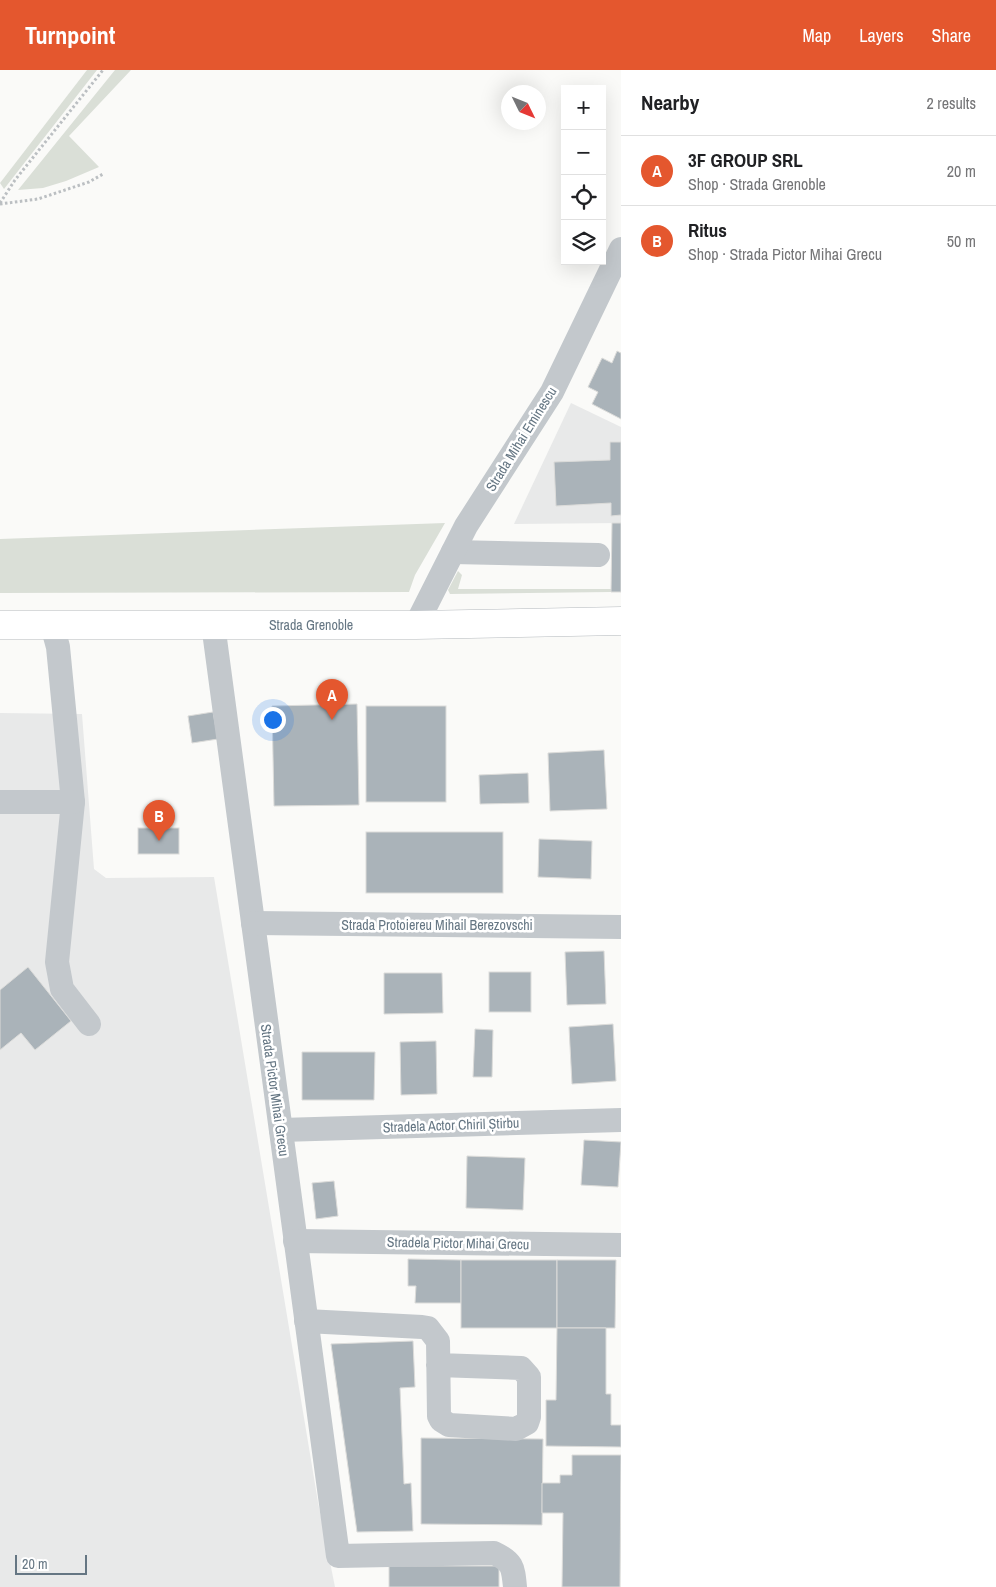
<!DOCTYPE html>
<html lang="en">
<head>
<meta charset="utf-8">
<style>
	body { margin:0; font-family:"Archivo Narrow",sans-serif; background:#f2f2f2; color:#202124 }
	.controls { position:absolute; right:15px; top:15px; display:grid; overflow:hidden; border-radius:0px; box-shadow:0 5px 20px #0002 }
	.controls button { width:45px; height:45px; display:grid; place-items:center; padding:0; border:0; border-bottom:1px solid #e0e0e0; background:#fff; color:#202124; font:25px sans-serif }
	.compass { position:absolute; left:501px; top:15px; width:45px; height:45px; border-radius:50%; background:#fff; box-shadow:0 5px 20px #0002; rotate:133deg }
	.scale { position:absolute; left:15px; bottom:12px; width:72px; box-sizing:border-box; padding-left:5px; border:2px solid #657683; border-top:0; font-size:14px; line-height:18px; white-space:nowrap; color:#657683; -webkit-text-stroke:4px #fff; paint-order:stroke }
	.you { position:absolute; left:272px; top:649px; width:18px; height:18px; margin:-12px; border:4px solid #fff; border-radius:50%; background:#1a73e8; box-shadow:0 0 0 8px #1a73e833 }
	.badge { display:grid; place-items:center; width:32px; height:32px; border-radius:50%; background:#e4572e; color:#fff; font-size:16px; font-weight:700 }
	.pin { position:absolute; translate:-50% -41px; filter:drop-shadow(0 1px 2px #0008) }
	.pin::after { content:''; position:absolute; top:26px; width:18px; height:15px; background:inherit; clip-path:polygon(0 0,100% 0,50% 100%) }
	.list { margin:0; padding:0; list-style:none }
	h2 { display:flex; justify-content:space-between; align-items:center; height:65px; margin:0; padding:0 20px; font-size:21px }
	h2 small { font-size:16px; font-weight:400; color:#757577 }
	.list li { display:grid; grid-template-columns:32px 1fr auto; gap:15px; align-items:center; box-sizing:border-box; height:70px; padding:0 20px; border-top:1px solid #e0e0e0 }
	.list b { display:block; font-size:19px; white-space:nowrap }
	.list p { margin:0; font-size:16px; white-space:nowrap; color:#757577 }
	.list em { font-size:16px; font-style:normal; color:#757577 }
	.icon { flex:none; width:28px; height:28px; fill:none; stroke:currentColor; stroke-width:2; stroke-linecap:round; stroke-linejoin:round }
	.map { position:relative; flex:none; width:621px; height:1517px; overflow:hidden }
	header { display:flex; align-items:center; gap:30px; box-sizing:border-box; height:70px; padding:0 25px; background:#e4572e; color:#fff }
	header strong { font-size:24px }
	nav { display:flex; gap:28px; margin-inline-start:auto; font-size:18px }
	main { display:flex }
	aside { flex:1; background:#fff }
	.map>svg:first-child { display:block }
	.built { fill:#e8e9e9 }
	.green { fill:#dadfd7 }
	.building { fill:#aab3b9; stroke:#dcdcda }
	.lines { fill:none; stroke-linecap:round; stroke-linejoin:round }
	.major-casing { stroke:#b5babe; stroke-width:29 }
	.path { stroke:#bbbfc2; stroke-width:3; stroke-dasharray:2.5 2.5; stroke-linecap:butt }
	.minor { stroke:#c3c8cc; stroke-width:24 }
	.major { stroke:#fff; stroke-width:28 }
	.labels { text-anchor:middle; stroke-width:5; stroke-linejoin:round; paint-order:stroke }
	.street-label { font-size:14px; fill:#657683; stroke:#fff }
</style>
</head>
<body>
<header>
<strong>Turnpoint</strong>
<nav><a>Map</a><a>Layers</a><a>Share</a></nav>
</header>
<main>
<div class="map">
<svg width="621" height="1517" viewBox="0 0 621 1517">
	<rect width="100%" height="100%" fill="#fafaf8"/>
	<g class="built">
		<path d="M571,333L621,357V453L514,454Z"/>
		<path d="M0,643L82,644L94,799L106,808L214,807L318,1432L335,1517H0Z"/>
	</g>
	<g class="green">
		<path d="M87,0H97L4,119L0,113Z"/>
		<path d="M115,0H131L69,66L99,97L66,111L43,118L18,120Z"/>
		<path d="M445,453L415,505L409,522L0,523V469Z"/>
		<path d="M458,501L462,505L458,519H611V522L450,524L448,520Z"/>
	</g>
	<g class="building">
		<path d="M617,281L621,283V349L592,334L598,322L588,317L602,288L612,293Z"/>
		<path d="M610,372H621V445L611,446V433L556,436L554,392L610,390Z"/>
		<path d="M612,453H621V522H611Z"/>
		<path d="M357,634L359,735L274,736L272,636Z"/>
		<rect x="366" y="636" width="80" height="96"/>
		<path d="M213,642L218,669L192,673L188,646Z"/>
		<path d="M604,680L607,739L550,741L548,683Z"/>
		<path d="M528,703L529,733L480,734L479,705Z"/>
		<rect x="138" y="758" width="41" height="26"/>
		<rect x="366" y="762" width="137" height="61"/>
		<path d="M539,769L592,771L591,809L538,807Z"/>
		<path d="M604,881L606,934L567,935L565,882Z"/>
		<path d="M28,897L71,951L35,980L21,963L0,980V920Z"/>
		<rect x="489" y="902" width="42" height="40"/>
		<path d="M384,903H442L443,943L384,944Z"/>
		<path d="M613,954L616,1011L572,1014L569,957Z"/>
		<path d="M475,959L493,960L492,1007H473Z"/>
		<path d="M436,971L437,1024L401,1025L400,972Z"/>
		<path d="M302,982H375L374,1030H302Z"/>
		<path d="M584,1070L621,1072L618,1117L581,1115Z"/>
		<path d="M467,1086L525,1088L523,1140L466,1138Z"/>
		<path d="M334,1111L338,1146L316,1149L312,1113Z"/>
		<path d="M408,1189L461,1190V1233H415L416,1216H408Z"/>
		<rect x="461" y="1190" width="96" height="68"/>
		<path d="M557,1190H616L615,1258H557Z"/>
		<path d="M557,1258H606V1324H611V1355H621V1377L546,1376V1330H556Z"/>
		<path d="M413,1271L415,1317L400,1318L404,1414L411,1413L413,1461L357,1462L331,1274Z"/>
		<path d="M421,1368L543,1369L542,1455L421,1454Z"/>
		<path d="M572,1385H621L620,1517H562L563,1443H542V1413H560V1405H572Z"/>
		<rect x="389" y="1496" width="110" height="21"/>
	</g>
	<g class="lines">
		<defs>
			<path id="major" d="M0,555H416L621,551"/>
		</defs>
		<use href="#major" class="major-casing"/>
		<g class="path">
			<path d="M0,133L15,110L103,0"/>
			<path d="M0,134L38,129L89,112L103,104"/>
		</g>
		<g class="minor">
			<path d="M453,482L598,485"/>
			<path d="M213,554L338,1486L494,1483C513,1492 513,1497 515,1517"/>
			<path d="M52,555L58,577L73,732L57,892L62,919L89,954"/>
			<path d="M416,555L466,456L552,322L621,179"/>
			<path d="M0,732H73"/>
			<path d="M253,853L621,857"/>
			<path d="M281,1060L621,1050"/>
			<path d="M295,1171L621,1175"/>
			<path d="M306,1251L422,1257L428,1258L438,1271L439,1346L441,1350L449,1355L516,1359L527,1353L529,1347V1307L521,1298L438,1295"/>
		</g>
		<use href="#major" class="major"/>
	</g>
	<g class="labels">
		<g class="street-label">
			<text transform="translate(521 369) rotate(-58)" y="5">Strada Mihai Eminescu</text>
			<text x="311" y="560">Strada Grenoble</text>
			<text x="437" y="860">Strada Protoiereu Mihail Berezovschi</text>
			<text transform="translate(275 1020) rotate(82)" y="5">Strada Pictor Mihai Grecu</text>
			<text transform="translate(451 1055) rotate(-2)" y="5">Stradela Actor Chiril Știrbu</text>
			<text transform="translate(458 1173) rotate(1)" y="5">Stradela Pictor Mihai Grecu</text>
		</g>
	</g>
</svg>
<div class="controls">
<button>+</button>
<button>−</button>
<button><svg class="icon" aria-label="locate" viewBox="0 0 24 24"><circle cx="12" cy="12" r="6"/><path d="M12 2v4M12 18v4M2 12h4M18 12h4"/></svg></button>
<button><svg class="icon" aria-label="layers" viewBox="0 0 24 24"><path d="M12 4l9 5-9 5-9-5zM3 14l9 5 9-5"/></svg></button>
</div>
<svg class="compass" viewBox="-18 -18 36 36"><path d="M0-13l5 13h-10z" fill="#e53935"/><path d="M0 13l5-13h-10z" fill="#757577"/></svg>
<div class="scale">20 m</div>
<div class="you"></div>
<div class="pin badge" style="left:332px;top:650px">A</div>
<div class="pin badge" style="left:159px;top:771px">B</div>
</div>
<aside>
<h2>Nearby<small>2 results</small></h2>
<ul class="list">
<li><span class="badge">A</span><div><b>3F GROUP SRL</b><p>Shop · Strada Grenoble</p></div><em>20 m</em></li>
<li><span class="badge">B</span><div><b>Ritus</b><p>Shop · Strada Pictor Mihai Grecu</p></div><em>50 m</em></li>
</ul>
</aside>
</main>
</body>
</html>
